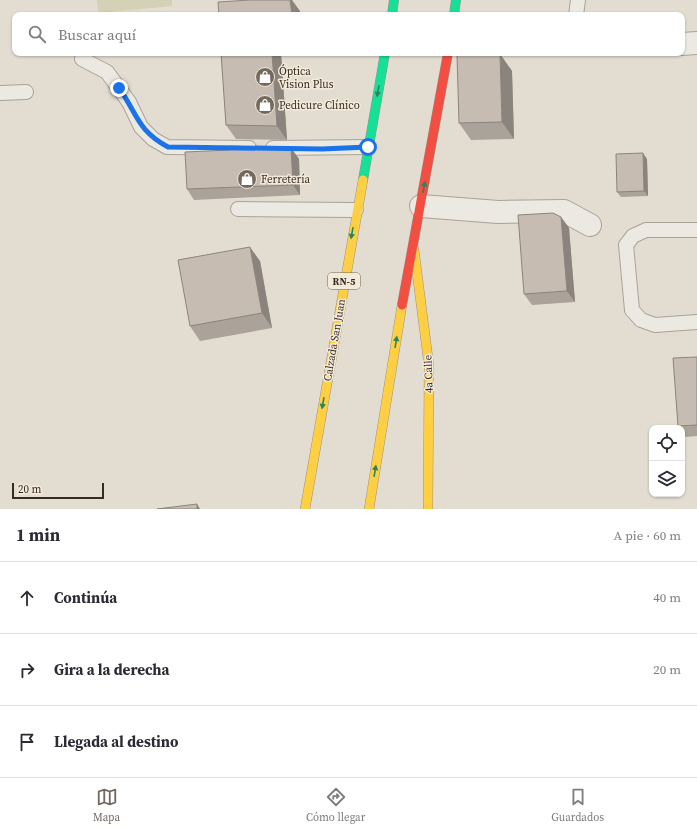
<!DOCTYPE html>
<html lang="es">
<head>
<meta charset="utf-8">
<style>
	body { margin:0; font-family:"Source Serif 4",serif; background:#f7f7f7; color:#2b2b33 }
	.controls { position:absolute; right:12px; bottom:12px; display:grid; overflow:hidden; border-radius:8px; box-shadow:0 1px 3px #0004 }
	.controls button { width:36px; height:36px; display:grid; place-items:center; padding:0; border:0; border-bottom:1px solid #e1e1e2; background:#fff; color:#2b2b33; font:20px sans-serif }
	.scale { position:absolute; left:12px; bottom:10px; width:92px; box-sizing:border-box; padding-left:4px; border:2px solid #382b22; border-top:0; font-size:11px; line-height:14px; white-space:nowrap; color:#382b22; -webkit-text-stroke:3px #f3ead9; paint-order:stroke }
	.stop { position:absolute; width:12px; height:12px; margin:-9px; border:3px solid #1a73e8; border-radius:50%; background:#fff }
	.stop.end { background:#1a73e8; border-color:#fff; box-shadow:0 1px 4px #0008 }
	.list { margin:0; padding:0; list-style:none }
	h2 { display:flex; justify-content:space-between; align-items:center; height:52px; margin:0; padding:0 16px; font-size:17px }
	h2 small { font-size:13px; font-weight:400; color:#7c7c81 }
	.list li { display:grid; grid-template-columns:26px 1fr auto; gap:12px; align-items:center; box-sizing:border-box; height:72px; padding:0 16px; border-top:1px solid #e1e1e2 }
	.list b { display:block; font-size:15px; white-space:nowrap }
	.list em { font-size:13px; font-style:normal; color:#7c7c81 }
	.icon { flex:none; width:22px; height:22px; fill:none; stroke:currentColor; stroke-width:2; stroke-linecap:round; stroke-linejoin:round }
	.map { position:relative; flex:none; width:697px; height:509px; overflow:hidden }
	.search { position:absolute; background:#fff; box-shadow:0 1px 3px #0004; left:12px; right:12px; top:12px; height:44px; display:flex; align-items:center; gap:10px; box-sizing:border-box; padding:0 14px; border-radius:8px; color:#7c7c81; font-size:15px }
	.sheet { height:268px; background:#fff }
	nav { display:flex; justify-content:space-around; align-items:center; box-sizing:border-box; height:56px; border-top:1px solid #e1e1e2; background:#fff; font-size:11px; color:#7c7c81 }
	nav a { display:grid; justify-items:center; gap:2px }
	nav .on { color:#74695f }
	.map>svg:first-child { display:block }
	.pitch { fill:#d3d1b6 }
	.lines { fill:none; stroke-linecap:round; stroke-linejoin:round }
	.lane-casing { stroke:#a9a299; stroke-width:16 }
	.street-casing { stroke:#a9a299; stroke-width:24 }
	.fast-casing { stroke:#99928a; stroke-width:10 }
	.slow-casing { stroke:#99928a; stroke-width:10 }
	.jam-casing { stroke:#99928a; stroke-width:10 }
	.lane { stroke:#ece9e2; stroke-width:14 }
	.street { stroke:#ece9e2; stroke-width:22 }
	.fast { stroke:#16e098; stroke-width:9 }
	.slow { stroke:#ffcf43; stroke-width:9 }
	.jam { stroke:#f24e42; stroke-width:9 }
	.wall { fill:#aba299 }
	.shaded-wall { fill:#8b847d }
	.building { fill:#c7bcb2; stroke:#8b847d }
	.oneway { fill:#27865d }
	.route { stroke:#1a73e8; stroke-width:5 }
	.labels { text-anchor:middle; stroke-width:3; stroke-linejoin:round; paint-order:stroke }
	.shield { fill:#f3ead9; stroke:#706459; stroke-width:1 }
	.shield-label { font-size:10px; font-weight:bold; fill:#382b22 }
	.poi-label { font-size:11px; fill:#382b22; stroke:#f3ead9; text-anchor:start }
	.street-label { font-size:11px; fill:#382b22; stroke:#f3ead9 }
</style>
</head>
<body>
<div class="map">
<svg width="697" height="509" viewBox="0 0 697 509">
	<rect width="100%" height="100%" fill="#e3ddd1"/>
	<path class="pitch" d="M97,0H172V6L98,13Z"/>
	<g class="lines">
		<defs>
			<g id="lane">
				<path d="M576,15L578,0"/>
				<path d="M82,59L107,72L129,102L141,127L153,139L167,147L249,148"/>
				<path d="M0,93L26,92"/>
				<path d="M273,148L368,147"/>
				<path d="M238,209L356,210"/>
				<path d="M697,230H646L633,236L626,245L632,310L641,320L655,325L697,322"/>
			</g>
			<g id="street">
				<path d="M682,44L697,43"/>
				<path d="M421,206L498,212L564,211L590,225"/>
			</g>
			<g id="fast">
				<path d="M392,15L394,0"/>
				<path d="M454,15L456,0"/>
				<path d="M363,180L385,53"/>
			</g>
			<g id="slow">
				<path d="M414,249L429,366L428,509"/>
				<path d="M305,509L363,180"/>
				<path d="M369,509L402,305"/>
			</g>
			<path id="jam" d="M402,305L448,53"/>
		</defs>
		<use href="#lane" class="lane-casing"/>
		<use href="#street" class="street-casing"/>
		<use href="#fast" class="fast-casing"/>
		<use href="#slow" class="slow-casing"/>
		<use href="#jam" class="jam-casing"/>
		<use href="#lane" class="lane"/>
		<use href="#street" class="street"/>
		<use href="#fast" class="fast"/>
		<use href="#slow" class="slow"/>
		<use href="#jam" class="jam"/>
	</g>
	<g class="wall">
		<path d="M221,53H281L287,140L236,139L226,125Z"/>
		<path d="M500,54L512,71L514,139L471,140L459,123Z"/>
		<path d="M291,148L299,159L300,195L194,200L187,189Z"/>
		<path d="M647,159L648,196L621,197L617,192Z"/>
		<path d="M561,217L569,228L575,302L532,305L524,294Z"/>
		<path d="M260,261L272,328L200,341L190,326Z"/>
		<path d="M697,357V436L686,437L682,432V428H679L678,426Z"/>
	</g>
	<g class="shaded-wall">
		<path d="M290,0H292L300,11V15H292Z"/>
		<path d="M272,53H281L287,140L277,126Z"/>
		<path d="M500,54L512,71L514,139L502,122Z"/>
		<path d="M291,148L299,159L300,195L293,185Z"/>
		<path d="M643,153L647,159L648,196L644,191Z"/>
		<path d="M561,217L569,228L575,302L567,291Z"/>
		<path d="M250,247L260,261L272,328L262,313Z"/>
		<path d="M197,504L200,509H197Z"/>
	</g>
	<g class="building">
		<path d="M250,0H290L292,15H219L218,2Z"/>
		<path d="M221,53H272L277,126L226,125Z"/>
		<path d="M500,54L502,122L459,123L457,55Z"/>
		<path d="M229,146L291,148L293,185L187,189L185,152L230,150Z"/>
		<path d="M643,153L644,191L617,192L616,154Z"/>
		<path d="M553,213L561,217L567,291L524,294L518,215Z"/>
		<path d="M250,247L262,313L190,326L178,260Z"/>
		<path d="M697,357V425L678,426L673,358Z"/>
		<path d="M197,504V509H157Z"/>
	</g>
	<defs><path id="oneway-solid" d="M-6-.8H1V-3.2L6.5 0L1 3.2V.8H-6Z"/></defs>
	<g class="oneway">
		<use href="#oneway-solid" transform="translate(378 91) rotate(100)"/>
		<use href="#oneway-solid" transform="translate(424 187) rotate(-80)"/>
		<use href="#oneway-solid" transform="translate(352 233) rotate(100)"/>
		<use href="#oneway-solid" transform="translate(396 342) rotate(-81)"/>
		<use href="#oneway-solid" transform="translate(323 403) rotate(100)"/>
		<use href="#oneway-solid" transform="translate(375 471) rotate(-81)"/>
	</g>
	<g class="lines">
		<path class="route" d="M119,88C138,115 137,130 168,147L322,149L368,147"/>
	</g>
	<defs>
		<symbol id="shop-disc" viewBox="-11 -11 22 22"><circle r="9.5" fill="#74695f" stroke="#f3ead9"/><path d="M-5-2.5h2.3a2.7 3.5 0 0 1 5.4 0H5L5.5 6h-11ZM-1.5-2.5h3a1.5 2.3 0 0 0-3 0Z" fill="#fff"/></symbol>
	</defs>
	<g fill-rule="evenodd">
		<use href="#shop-disc" x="254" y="66" width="22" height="22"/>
		<use href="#shop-disc" x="254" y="94" width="22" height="22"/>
		<use href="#shop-disc" x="236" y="168" width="22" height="22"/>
	</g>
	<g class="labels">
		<rect class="shield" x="328" y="273" width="32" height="16" rx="3"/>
		<g class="shield-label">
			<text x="344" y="285">RN-5</text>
		</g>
		<g class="poi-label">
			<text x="279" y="75">Óptica<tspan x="279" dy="13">Vision Plus</tspan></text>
			<text x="279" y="109">Pedicure Clínico</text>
			<text x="261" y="183">Ferretería</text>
		</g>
		<g class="street-label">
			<text transform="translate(334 340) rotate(-80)" y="4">Calzada San Juan</text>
			<text transform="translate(428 374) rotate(-92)" y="4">4a Calle</text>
		</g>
	</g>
</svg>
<div class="controls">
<button><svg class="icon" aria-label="locate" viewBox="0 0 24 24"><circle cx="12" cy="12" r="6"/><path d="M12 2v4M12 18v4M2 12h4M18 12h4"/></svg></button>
<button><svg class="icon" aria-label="layers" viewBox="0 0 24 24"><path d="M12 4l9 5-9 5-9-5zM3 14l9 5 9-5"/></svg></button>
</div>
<div class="scale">20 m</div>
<div class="stop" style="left:368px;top:147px"></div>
<div class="stop end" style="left:119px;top:88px"></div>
<div class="search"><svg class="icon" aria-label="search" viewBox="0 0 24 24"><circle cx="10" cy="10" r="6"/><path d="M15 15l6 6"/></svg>Buscar aquí</div>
</div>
<section class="sheet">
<h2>1 min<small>A pie · 60 m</small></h2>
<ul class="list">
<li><svg class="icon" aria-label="ahead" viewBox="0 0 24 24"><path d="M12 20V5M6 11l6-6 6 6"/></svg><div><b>Continúa</b></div><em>40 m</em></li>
<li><svg class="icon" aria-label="right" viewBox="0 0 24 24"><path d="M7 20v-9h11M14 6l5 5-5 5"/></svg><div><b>Gira a la derecha</b></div><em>20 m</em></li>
<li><svg class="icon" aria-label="arrive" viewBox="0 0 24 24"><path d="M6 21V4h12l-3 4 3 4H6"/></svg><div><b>Llegada al destino</b></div></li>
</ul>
</section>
<nav>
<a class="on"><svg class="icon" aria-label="map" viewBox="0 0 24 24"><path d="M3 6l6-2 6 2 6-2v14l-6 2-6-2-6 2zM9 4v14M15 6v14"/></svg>Mapa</a>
<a><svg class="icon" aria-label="directions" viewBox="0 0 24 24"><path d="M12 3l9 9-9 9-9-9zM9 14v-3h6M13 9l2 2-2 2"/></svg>Cómo llegar</a>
<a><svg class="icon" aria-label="saved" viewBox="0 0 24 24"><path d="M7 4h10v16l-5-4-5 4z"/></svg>Guardados</a>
</nav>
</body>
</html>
